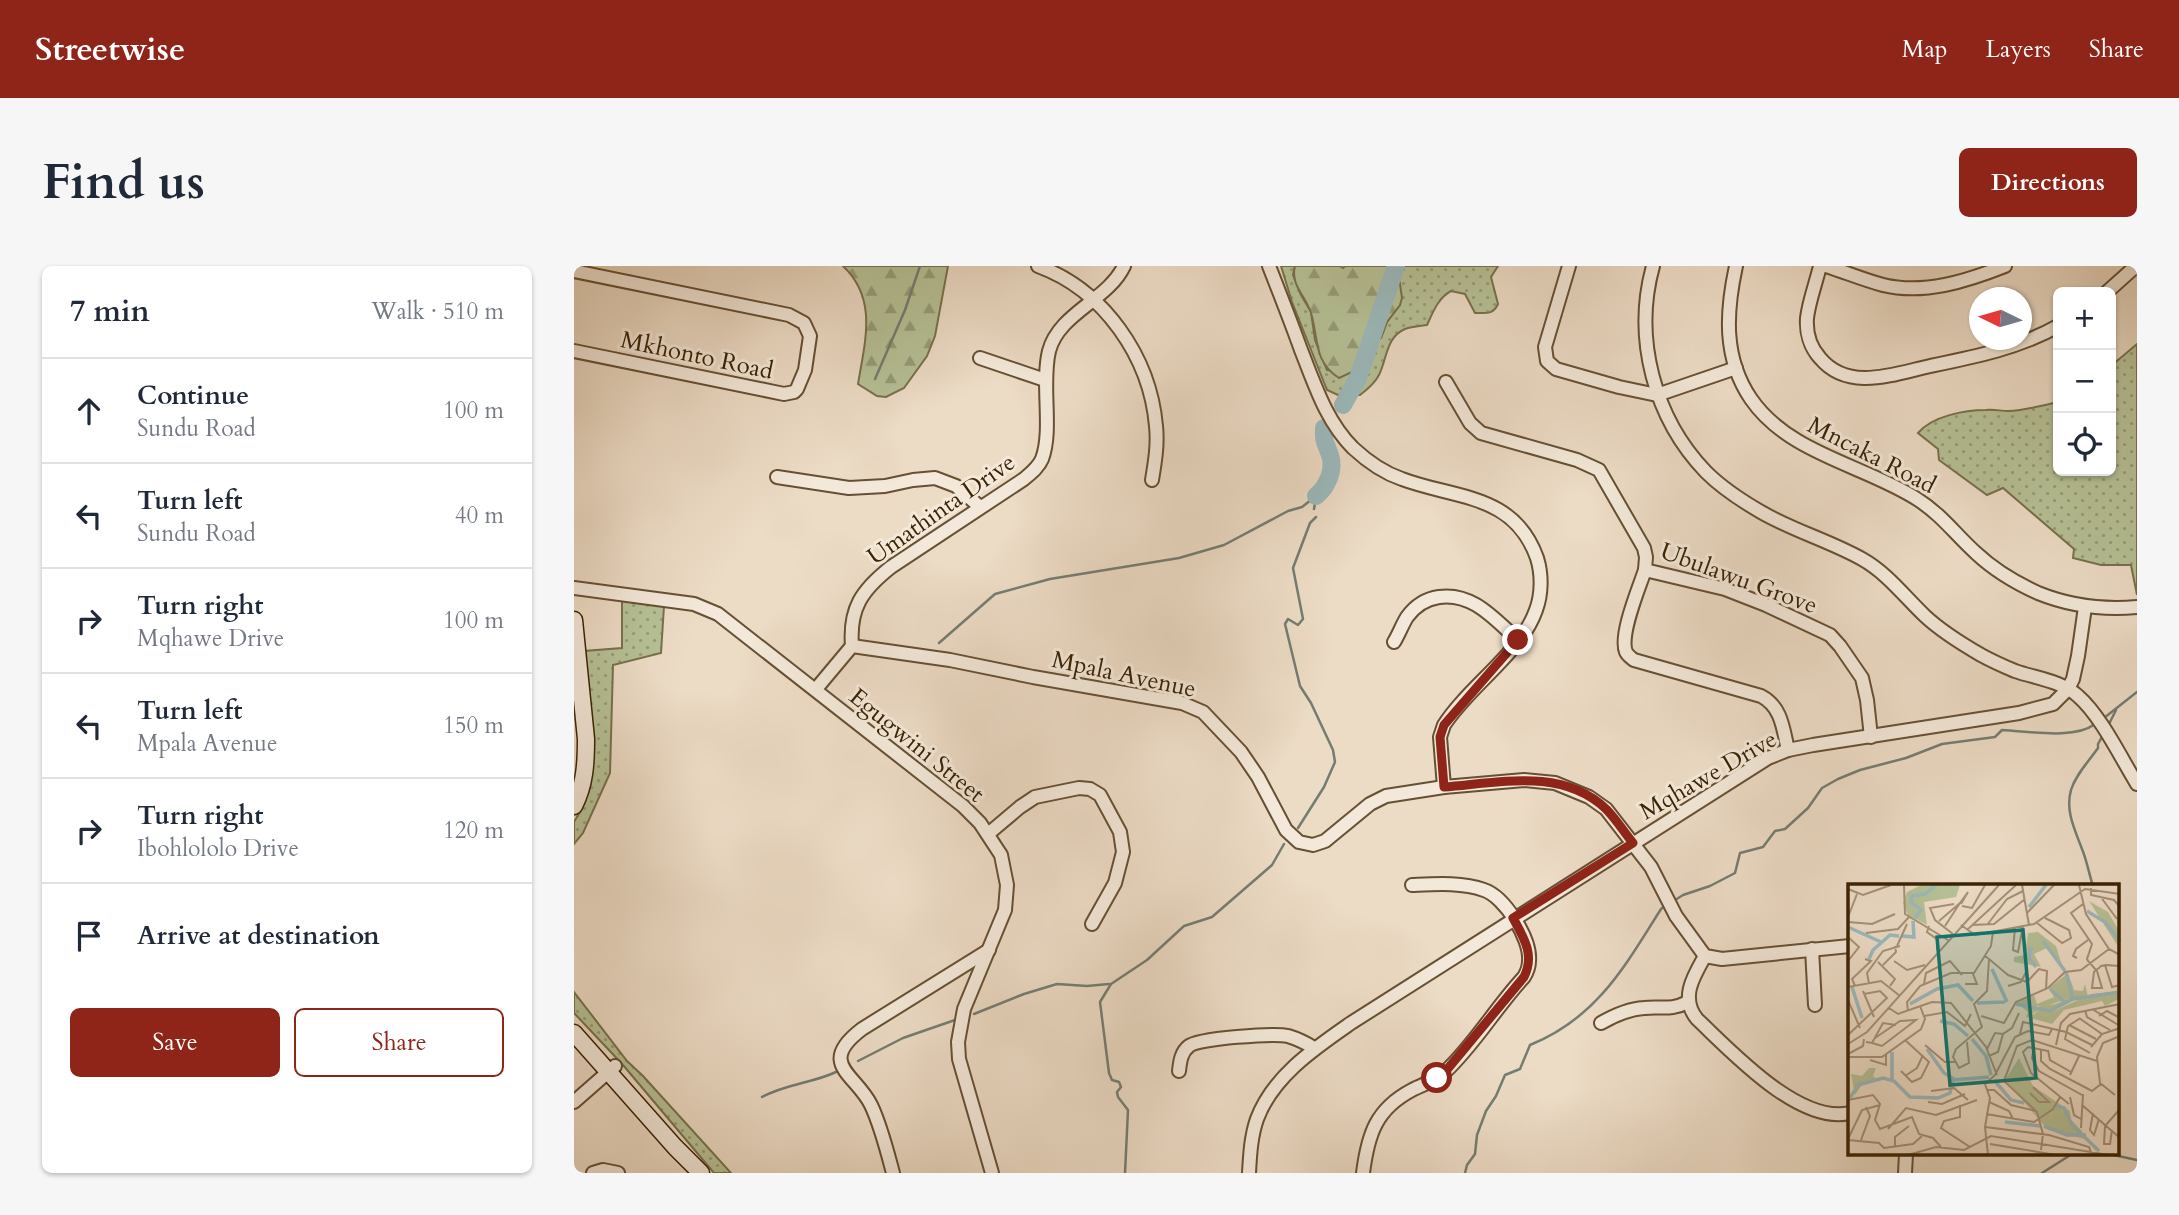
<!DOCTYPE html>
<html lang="en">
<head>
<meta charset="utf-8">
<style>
	body { margin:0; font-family:Cardo,serif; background:#f6f6f7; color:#1f2937 }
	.controls { position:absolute; right:21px; top:21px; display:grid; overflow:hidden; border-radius:10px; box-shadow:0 2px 5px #0004 }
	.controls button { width:63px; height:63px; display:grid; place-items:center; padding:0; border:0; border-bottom:2px solid #e0e1e3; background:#fff; color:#1f2937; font:35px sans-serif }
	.compass { position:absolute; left:1395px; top:21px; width:63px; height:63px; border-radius:50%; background:#fff; box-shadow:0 2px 5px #0004; rotate:275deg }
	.stop { position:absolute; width:21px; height:21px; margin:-16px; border:5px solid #8f2418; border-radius:50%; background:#fff }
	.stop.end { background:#8f2418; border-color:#fff; box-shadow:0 2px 7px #0008 }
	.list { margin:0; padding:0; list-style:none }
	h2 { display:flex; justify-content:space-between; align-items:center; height:91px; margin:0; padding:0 28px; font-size:30px }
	h2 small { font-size:23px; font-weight:400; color:#747a83 }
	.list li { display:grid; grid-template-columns:46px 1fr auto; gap:21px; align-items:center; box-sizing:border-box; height:105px; padding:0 28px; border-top:2px solid #e0e1e3 }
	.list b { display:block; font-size:26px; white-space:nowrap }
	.list p { margin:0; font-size:23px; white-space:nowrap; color:#747a83 }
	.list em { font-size:23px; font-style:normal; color:#747a83 }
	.actions { display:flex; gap:14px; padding:21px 28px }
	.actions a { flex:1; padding:16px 0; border:2px solid #8f2418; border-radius:10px; text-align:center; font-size:24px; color:#8f2418 }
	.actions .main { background:#8f2418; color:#fff }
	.icon { flex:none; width:38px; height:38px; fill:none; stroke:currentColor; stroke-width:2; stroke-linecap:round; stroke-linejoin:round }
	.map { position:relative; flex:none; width:1563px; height:907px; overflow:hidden; border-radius:10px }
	header { display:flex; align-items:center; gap:42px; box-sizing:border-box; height:98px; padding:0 35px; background:#8f2418; color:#fff }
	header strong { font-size:33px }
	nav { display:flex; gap:38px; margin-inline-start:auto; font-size:24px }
	.intro { display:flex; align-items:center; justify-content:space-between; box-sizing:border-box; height:168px; padding:0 42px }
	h1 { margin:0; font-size:49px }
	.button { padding:18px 32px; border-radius:10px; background:#8f2418; color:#fff; font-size:24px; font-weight:700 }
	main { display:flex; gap:42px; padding:0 42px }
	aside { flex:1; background:#fff; border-radius:10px; box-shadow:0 2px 5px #0004 }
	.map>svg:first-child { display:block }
	.grass { fill:url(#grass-dots); stroke:#78714c; stroke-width:2 }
	.forest { fill:url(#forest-firs); stroke:#78714c; stroke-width:2 }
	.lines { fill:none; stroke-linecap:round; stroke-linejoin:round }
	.stream { stroke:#747d72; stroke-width:2.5 }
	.river { stroke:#9bb9bc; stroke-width:18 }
	.street-casing { stroke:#665033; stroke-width:16 }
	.secondary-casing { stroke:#3a2202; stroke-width:19 }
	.street { stroke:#f3e8d9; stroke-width:12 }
	.secondary { stroke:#f3e8d9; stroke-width:16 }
	.route { stroke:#8f2418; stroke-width:9 }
	.labels { text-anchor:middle; stroke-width:6; stroke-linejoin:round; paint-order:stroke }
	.street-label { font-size:24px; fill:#3a2202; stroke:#f3e8d9 }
	.inset-river { fill:none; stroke:#9bb9bc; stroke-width:3.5 }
	.inset-road { fill:none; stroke:#a59177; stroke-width:2 }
	.view { fill:#0f766e; fill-opacity:0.15; stroke:#0f766e; stroke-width:3.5 }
	.inset-edge { fill:none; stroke:#3a2202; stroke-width:3.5 }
</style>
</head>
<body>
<header>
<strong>Streetwise</strong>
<nav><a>Map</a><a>Layers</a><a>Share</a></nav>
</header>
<div class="intro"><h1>Find us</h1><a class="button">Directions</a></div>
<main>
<aside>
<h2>7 min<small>Walk · 510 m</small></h2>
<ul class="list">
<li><svg class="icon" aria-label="ahead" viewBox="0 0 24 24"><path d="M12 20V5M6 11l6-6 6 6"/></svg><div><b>Continue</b><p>Sundu Road</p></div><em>100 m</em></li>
<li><svg class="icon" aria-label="left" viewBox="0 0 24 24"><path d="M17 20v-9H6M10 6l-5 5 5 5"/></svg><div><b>Turn left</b><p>Sundu Road</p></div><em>40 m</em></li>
<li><svg class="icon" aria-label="right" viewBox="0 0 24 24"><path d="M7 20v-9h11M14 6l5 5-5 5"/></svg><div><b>Turn right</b><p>Mqhawe Drive</p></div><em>100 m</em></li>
<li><svg class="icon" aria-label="left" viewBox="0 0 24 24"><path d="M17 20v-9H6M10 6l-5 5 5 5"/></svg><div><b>Turn left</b><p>Mpala Avenue</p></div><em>150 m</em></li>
<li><svg class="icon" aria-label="right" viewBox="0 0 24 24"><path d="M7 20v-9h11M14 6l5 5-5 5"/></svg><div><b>Turn right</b><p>Ibohlololo Drive</p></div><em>120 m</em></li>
<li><svg class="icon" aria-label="arrive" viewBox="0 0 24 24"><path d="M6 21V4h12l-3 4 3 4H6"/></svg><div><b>Arrive at destination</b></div></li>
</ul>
<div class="actions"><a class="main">Save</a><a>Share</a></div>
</aside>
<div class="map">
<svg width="1563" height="907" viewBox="0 0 1563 907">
	<defs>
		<pattern id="grass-dots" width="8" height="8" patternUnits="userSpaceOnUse" patternTransform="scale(1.75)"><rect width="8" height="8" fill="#b6c096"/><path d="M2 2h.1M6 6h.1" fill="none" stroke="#959c78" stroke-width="1.8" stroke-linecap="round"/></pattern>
		<pattern id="forest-firs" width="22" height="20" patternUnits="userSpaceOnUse" patternTransform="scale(1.75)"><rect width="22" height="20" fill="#b6c096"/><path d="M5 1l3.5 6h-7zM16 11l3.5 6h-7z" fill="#959c78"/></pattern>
	</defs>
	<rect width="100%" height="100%" fill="#ecdbc5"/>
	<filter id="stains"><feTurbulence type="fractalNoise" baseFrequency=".00286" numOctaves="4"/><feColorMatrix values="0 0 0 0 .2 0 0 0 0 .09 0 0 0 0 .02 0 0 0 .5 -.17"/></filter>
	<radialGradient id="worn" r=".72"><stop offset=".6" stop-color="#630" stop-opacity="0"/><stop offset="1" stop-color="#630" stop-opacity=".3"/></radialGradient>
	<g class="grass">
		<path d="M707,0H721L719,9L727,29L737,46L741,74L753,104L778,106L789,87L807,72L813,56L826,39V18L820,0H924L917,11L924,38C919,49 912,47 901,47L891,28L877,25C864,32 859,46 853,59C846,60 838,60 831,63C812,71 813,93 805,109C801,117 794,123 786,129H764L753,124L718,36Z"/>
		<path d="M1563,78V329L1557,299H1527L1499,292L1500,283L1429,222L1413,229L1365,194L1364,183L1344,167C1358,150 1391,144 1412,144C1419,143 1427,145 1434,145C1452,144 1468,140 1484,136V205H1537V100Z"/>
		<path d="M48,334L90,340L87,387L39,399L36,507L9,567L0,578V556L7,544L16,522L19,497L10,385L48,382Z"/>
		<path d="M0,726L53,795L69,810L157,907H140L49,799L0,747Z"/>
	</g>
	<g class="forest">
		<path d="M269,0H374L361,70L353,90L330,122L312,131L303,130L284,118C291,75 304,33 269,0Z"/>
		<path d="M721,0H766L769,2L771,0H820L826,18L828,32L826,39L813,56L807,72L789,87L778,106L765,112C739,95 745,73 737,47C732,30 716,19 721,0Z"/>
	</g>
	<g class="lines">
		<g class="stream">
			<path d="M301,113L331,44L346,0"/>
			<path d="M740,243L742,232"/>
			<path d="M365,377L421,328L476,313L605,292L650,279L714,245L728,241L742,230"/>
			<path d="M1530,452L1563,426"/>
			<path d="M1534,460L1542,444"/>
			<path d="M724,562L750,521L761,496L759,484L737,437L726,420L711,358L714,353L724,359L729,353L719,302L736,257L742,251"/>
			<path d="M1519,620C1515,608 1513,595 1508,583C1501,564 1491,545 1497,524C1502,508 1515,495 1524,482V478L1529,469"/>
			<path d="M1098,636L1109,629L1136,620L1161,607L1166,587L1189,581L1201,565L1211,563L1234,542L1248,522L1264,513L1286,504L1332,492L1368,478L1421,471L1428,464C1454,465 1500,474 1521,458"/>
			<path d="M400,748L450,728L483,718L513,720L535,718"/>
			<path d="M284,795L329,772L381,754"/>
			<path d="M188,831C212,818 239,817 262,806"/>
			<path d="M1535,888L1563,894"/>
			<path d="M551,907L554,844L544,831L543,826L547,821L545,816L538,814L535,807L526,736L537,718L573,694L610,660L638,651L698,599L710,578"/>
			<path d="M891,907L893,899L901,888L903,869L912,845L922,830L931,809L946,803L956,779C1023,752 1051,700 1087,643L1092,639"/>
			<path d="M1468,907L1498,888"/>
		</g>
		<g class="river">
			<path d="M769,139L784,112L822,0"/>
			<path d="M742,230C753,221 761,204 756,189C752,177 749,176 750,162"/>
		</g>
		<defs>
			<g id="street">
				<path d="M464,0C530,24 576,91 582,160C584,178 581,196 578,214"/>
				<path d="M695,0C706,28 717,56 727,84C741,119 752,155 779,182C793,195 810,207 828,213C881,233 940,227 963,292C968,308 968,328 962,344C947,387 895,420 870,459L866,471L870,521"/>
				<path d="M995,0L971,81L973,95L982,103L1045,121L1083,129L1162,102"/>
				<path d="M1079,0C1059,72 1080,152 1132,206C1148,222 1168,235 1187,246C1220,265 1256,275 1288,293C1313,307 1330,330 1351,350C1367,365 1388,378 1407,389C1418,395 1429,400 1441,405C1461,412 1488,415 1504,430C1527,450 1547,492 1563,518"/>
				<path d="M1162,0C1152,46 1149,92 1177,133C1215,188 1290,199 1343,233C1368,249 1381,268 1402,287C1420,304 1442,317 1464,327C1496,340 1529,344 1563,341"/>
				<path d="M1246,0C1242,17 1235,35 1233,52C1232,66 1236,81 1246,92C1274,126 1320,108 1356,100C1400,91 1445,82 1484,60"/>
				<path d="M1252,0C1271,6 1290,14 1309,19C1350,29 1393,15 1431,0"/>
				<path d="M0,5L215,49L230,57L236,70L231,104L223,123L220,126L210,128L0,85"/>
				<path d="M1533,26L1562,0"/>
				<path d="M406,92L471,114"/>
				<path d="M872,116L896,157L907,167L1003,194L1025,204L1070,282L1072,291L1071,304L1151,323L1192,339L1256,369L1266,380L1288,412L1293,434L1297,471"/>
				<path d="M203,211L275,222L311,220L339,214L361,212L382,220L406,241"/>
				<path d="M1071,304C1065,322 1045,369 1052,386C1054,390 1056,391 1060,394L1187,430C1208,441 1209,463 1214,484"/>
				<path d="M0,322L120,338L144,348L389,540L406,557L427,589L433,619L431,644L390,743L384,776L385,793L418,907"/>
				<path d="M820,376C825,368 828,359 833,351C841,340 851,333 865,331C899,326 921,354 944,374"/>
				<path d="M278,380C275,342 288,324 317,301L450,213C457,207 464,202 468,193C479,164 467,118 475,85C485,47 534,34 550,0"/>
				<path d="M242,423L278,380L376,394L459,411L608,437L629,446L667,486L684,511L712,564L725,576L739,579L751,575L796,538L812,530L870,521L950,514L981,517L1015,531L1032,543L1077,601L1102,650L1131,690L1148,693L1276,680"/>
				<path d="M414,568L446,541L461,531L505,522L516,523L526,529L546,566L549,586L541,617L518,658"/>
				<path d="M1238,683L1241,739"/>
				<path d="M1131,690C1119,711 1106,732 1123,753C1157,785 1225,859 1276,847"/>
				<path d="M1027,757C1041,749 1054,743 1070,742C1088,740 1096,745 1114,736"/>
				<path d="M605,805C606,796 607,786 615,780C624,772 701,767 714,770C724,773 732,777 740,782"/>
				<path d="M0,836L41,800"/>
				<path d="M19,907L29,904L44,907"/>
				<path d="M319,907C313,885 307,860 297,839C282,808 242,798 288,763L415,684"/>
				<path d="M675,907C676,889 677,870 683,853C699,810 741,782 777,757L1194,492L1214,484L1239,479L1445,447L1479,438L1494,423L1499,413L1504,390L1511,341"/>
				<path d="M789,907C794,868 802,843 838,824C849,818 862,815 871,806C901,778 922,741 950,711C953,706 955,701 955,695C957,673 931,631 910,624C888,616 861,618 838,619"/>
				<path d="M1331,907L1332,888"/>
			</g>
			<g id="secondary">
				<path d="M0,354L12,473C12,497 11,518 0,540"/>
				<path d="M0,767L101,881L127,907"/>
			</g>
		</defs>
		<use href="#street" class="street-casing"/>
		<use href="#secondary" class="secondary-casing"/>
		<use href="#street" class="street"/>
		<use href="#secondary" class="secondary"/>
	</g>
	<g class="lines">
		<path class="route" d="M863,812L871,806L950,711C961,689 950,672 939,652L1059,577C1050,566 1042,553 1032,543C988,501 923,517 870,521L866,471L870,459L944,374"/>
	</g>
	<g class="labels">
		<g class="street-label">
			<text transform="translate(123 89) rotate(12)" y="8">Mkhonto Road</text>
			<text transform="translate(1298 189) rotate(27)" y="8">Mncaka Road</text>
			<text transform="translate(367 243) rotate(-35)" y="8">Umathinta Drive</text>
			<text transform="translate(1165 312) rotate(20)" y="8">Ubulawu Grove</text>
			<text transform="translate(550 408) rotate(12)" y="8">Mpala Avenue</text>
			<text transform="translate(343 479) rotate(39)" y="8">Egugwini Street</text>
			<text transform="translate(1134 509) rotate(-30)" y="8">Mqhawe Drive</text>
		</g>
	</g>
	<g transform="translate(1274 618)">
		<rect width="271" height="271" fill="#ecdbc5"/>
		<path d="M73,1H112L108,13L76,18L79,41L60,31L55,19L59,8ZM241,17L260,28L271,47V64ZM220,89L226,106L220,114L196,123L171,120L183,123L185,131L192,125L206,127L243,110L271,107V115L257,122L254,117L216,126L204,140L178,133L180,128L169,119L186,111L189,120L206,113L201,104ZM171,174L185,202L222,227L223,235L210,222L202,230L209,227L216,239L210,248L200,246L157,196ZM21,184H28L25,192L31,196L16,198L7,211L3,190L14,192Z" fill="#b6c096"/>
		<path d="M190,48L208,62L214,81L199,64L186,70L193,83L166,78V73L177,71L180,49ZM237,100L240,113L218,118L206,127L192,125L183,131V123L171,119L181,114L188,123L208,120L220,114L222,106L235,107Z" fill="#b6c096"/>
		<path d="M210,222L234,247L236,255L210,248L215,239L209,227L202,230L199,225Z" fill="#b6c096"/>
		<path class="inset-river" d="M181,23L198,1M239,27L257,38L272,57M67,34L73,26L63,18L64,12L77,10L88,1M0,43L33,58M54,52L66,53L65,37M195,57L217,87M183,63L181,74L188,83M21,75L25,66L42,51L51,52M144,85L159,118M218,89L225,115M4,103L14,134M202,105L218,119M129,119L157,118M62,120L89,105L110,101L125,117M168,120L202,127L225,115L272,108M92,137L106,140L120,152M124,155L138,172L143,191M79,165L96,189L106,195M44,196V168M146,196L163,216L176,219M2,214L10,201L35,194L46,197L62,213L90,214L102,209L105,196L141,193M208,222L216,224L224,241L251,267M157,238L192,242M196,242L219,251H238"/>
		<path class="inset-road" d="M56,1L57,30L100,56M174,1L181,41M231,1L238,30L261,65L272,71M243,4V11L266,16L272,23M0,5L15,11L43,1M252,12L269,35M112,19L120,8L113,20M235,20L223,29L244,60L239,75L240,77L248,86L249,87L254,104H244L246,88L248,86L251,84L253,82L258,81L272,82M114,22L124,24L137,1M179,29L206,1M0,33L9,10M91,37L112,19L97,42M0,38L24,40L47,30M189,39L214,59L223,54L221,46L197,34M113,41L127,51L186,40L237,5L272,10M124,41L146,40L177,15M139,41L159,15L175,7M81,42L79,48L90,56L89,66M167,44L165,66L170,68L175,42M119,46L168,1M18,49L50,45L61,33M105,50L87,36L82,24L106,20M0,53L11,63L0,77M49,62L59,40M229,74L225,72L228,65L240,56M141,75L160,91L179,98L191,85L199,87L198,105M46,77L59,86L77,81M30,78L47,95L42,102M35,81L48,68L47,62M257,81L264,103L272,101M21,99L19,89L35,67L52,62M76,100L78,89L102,77L114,91M117,100H129L125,90M7,102L4,95L23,77L17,75M160,102L173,98L179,86M0,103L33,97L52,112M15,107L26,133M0,116L12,144M41,124L50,130L84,118L103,119L138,163L149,191M244,125L272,142M237,126L239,133L262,146M60,127L59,118L72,102L103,89H126L143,62L145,48M76,132L99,128L117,142L123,130M133,132L156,139L168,118L200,104L217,88L233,86L261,65M251,132L259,127L272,134M231,134L254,150M231,135L220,142L217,155L242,169M221,141L248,155M172,150L175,138L218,148L244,161M0,151L39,114L32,107L16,110M18,158L24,159L35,139L48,141M119,158L121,179L111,184L105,173L108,165L134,143L126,120L139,107L141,75L137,72M24,159L34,162L68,136L52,137L27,154M0,160L19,148L151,1M77,161L97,178H107M208,161L213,139L222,130L272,120M243,163L254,150L272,144M186,164L184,174L191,187L234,211M139,165L147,149L155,150M193,165V177L202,185L244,207L253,200M200,166L202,176L223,188M200,167L180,163L175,168L183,189L221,220M0,170L15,162L16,155M141,172L150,168L155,150L164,144L171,129M0,173H34L73,145L77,135L72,122M22,176L38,181V170M53,187L64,198L73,194L81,178L57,156M222,191L231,172M57,192L69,184L75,171M139,206H146L163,221L188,227M83,207L106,204L120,216M182,209L191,218H201L185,203M267,211L252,199L249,173L255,159L272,152M222,213L226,231L233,235M0,216L25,211L32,220L27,236L32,245L64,233L71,250L85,254L93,263M80,218L94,220L117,210M141,218L161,227L165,235M112,221V233L96,237L93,244L122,263M234,221L272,254M245,229L242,246L246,251L251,235M138,230L186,238L205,225L212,213M137,243L201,251L241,263L244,271M233,244L235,210M40,245L58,224L88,231L129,216M264,246L262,260H256L257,242L272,225M0,255L14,226L32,221M0,256L31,259L36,264L65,260L74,252M13,256L22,232L18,223M142,260L208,271M47,262V253L61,242M193,266L195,250L189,228L156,197L169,162L184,156L249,177M60,271L88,263L116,266L143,252L261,271M140,271L137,243L142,214L137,200L147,191L167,153L180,147L201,151L204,145"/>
		<path class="view" d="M175,46L188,194L102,201L89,53Z"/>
		<rect width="271" height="271" class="inset-edge"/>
	</g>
	<rect width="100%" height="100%" filter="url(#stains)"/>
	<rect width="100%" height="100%" fill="url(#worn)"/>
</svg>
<div class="controls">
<button>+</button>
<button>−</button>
<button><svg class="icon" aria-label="locate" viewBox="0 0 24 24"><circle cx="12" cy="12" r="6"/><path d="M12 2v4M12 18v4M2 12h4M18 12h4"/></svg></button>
</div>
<svg class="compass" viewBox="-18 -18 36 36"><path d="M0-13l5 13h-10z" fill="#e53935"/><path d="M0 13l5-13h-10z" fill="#747a83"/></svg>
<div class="stop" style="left:863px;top:812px"></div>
<div class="stop end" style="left:944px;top:374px"></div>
</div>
</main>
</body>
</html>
